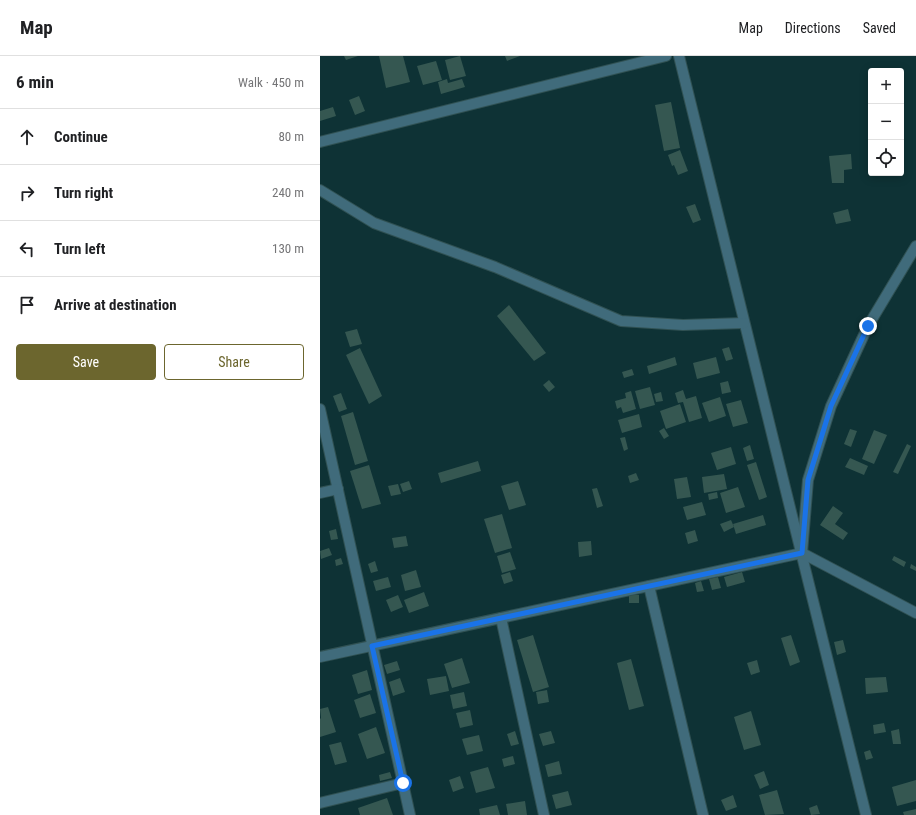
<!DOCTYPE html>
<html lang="en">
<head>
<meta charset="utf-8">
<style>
	body { margin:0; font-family:"Roboto Condensed",sans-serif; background:#f6f6f6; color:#202124 }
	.controls { position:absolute; right:12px; top:12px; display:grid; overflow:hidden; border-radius:4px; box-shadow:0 2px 10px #0003 }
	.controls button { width:36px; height:36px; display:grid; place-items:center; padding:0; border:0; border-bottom:1px solid #e0e0e0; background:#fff; color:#202124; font:20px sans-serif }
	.stop { position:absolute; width:12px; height:12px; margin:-9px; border:3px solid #1a73e8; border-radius:50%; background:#fff }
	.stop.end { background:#1a73e8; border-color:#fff; box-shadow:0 1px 4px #0008 }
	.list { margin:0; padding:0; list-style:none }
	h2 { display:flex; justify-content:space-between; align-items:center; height:52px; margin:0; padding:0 16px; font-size:17px }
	h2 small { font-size:13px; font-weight:400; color:#757577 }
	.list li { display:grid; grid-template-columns:26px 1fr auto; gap:12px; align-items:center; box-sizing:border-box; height:56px; padding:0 16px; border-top:1px solid #e0e0e0 }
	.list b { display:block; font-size:15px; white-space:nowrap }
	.list em { font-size:13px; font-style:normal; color:#757577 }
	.actions { display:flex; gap:8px; padding:12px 16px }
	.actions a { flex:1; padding:9px 0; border:1px solid #6c662e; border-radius:4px; text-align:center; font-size:14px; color:#6c662e }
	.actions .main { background:#6c662e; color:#fff }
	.icon { flex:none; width:22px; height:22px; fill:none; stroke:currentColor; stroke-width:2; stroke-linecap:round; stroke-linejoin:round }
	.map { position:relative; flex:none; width:596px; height:759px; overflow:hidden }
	header { display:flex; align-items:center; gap:24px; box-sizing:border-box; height:56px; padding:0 20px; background:#fff; border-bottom:1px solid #e0e0e0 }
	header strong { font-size:19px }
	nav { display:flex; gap:22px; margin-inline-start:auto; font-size:14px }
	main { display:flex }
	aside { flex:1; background:#fff }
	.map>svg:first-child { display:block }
	.building { fill:#355751 }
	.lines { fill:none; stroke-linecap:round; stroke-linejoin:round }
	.minor-casing { stroke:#305153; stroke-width:12 }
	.tertiary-casing { stroke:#305153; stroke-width:12 }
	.minor { stroke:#406b7b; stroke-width:10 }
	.tertiary { stroke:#406b7b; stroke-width:10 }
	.route { stroke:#1a73e8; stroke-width:5 }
</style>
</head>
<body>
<header>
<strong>Map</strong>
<nav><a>Map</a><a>Directions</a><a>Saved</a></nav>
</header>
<main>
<aside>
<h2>6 min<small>Walk · 450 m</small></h2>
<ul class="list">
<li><svg class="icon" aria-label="ahead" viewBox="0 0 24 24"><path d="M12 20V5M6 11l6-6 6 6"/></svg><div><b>Continue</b></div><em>80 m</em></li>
<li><svg class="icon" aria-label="right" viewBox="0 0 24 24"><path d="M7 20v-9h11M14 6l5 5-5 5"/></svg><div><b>Turn right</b></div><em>240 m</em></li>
<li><svg class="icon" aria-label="left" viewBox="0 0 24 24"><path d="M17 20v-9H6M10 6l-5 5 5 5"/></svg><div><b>Turn left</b></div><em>130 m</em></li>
<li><svg class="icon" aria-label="arrive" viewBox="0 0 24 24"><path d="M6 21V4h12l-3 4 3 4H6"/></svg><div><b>Arrive at destination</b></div></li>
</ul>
<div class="actions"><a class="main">Save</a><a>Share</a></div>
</aside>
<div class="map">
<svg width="596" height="759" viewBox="0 0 596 759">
	<rect width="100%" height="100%" fill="#0e3235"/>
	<g class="building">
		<path d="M24,0H38L26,4Z"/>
		<path d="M59,0H83L90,26L66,32Z"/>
		<path d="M140,0L146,20L130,24L125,4Z"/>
		<path d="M185,0H200L187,5Z"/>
		<path d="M116,5L122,24L103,29L97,10Z"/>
		<path d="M127,23L128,27L142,23L145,31L121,38L118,26Z"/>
		<path d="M39,40L45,55L35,59L29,44Z"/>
		<path d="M351,46L360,92L344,95L335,49Z"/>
		<path d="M13,51L16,60L0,65V55Z"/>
		<path d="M360,94L368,115L358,119L354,109L352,110L348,99Z"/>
		<path d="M531,98L532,113L524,114V127H512L509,100Z"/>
		<path d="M375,148L381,164L373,167L366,151Z"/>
		<path d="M528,153L531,165L516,168L513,157Z"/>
		<path d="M189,249L226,297L214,305L177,260Z"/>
		<path d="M37,273L42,288L30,291L25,276Z"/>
		<path d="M409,291L413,303L406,305L402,293Z"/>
		<path d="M40,292L62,340L49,348L26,299Z"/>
		<path d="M355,301L357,309L329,318L327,310Z"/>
		<path d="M396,301L400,317L377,323L373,307Z"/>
		<path d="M312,313L314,319L304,322L302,316Z"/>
		<path d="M229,324L235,331L229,336L223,329Z"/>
		<path d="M408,325L411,336L402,338L400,327Z"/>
		<path d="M330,331L335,349L320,353L315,335Z"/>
		<path d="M363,334L366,343L376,340L382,362L369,366L363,346L358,347L355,337Z"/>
		<path d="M311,335L316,353L303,357L301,351L297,353L295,345L306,342L305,337Z"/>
		<path d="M341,336L343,345L336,346L334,338Z"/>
		<path d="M21,337L27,353L19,356L13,340Z"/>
		<path d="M400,341L406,360L389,366L382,347Z"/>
		<path d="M421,344L428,367L413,371L406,348Z"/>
		<path d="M360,348L366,366L346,373L340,355Z"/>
		<path d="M33,356L48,405L35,409L21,360Z"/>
		<path d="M319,358L322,371L302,377L298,364Z"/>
		<path d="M344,372L349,380L344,383L339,375Z"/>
		<path d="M530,373L537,375L531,391L524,388Z"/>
		<path d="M554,374L567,379L554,408L542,403Z"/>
		<path d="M305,381L308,393L304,395L300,382Z"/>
		<path d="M587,388L591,390L578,418L573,416Z"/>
		<path d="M430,389L434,403L427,405L423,392Z"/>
		<path d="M411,391L416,408L397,414L391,397Z"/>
		<path d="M530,402L548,410L544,419L525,411Z"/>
		<path d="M158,405L161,415L121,427L118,417Z"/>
		<path d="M436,406L447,441L439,444L427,409Z"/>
		<path d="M49,409L61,448L42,453L30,415Z"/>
		<path d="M316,417L319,424L310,427L308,420Z"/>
		<path d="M404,418L407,433L384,437L382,421Z"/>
		<path d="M367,421L371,441L357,443L354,423Z"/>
		<path d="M89,425L92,433L83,436L80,428Z"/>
		<path d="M198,425L206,449L189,454L181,430Z"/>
		<path d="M78,428L81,438L71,440L68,430Z"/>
		<path d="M418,431L425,451L406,457L400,437Z"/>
		<path d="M277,432L283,450L277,452L272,433Z"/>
		<path d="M397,436L398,442L389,444L388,438Z"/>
		<path d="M382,446L386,459L367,464L363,451Z"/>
		<path d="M513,450L523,457L515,468L528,477L523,484L500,469Z"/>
		<path d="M182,458L192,492L175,497L164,463Z"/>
		<path d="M443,459L446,469L416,478L413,468Z"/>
		<path d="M411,464L414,471L404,476L400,468Z"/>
		<path d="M16,473L18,483L11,484L9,475Z"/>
		<path d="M375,474L378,485L368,488L365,477Z"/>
		<path d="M86,480L88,490L74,492L72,482Z"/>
		<path d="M271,485L272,499L259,501L258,486Z"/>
		<path d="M9,492L12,499L1,503L0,495Z"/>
		<path d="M190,496L196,513L182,517L177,500Z"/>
		<path d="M574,500L586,506L584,511L572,504Z"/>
		<path d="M21,502L23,508L16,510L15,504Z"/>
		<path d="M55,505L58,515L51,517L48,508Z"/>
		<path d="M591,508L596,511V515L590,512Z"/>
		<path d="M96,514L101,531L85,535L81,519Z"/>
		<path d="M190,516L193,525L184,528L181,519Z"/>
		<path d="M422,516L425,526L407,531L404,521Z"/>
		<path d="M68,521L71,531L56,535L53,525Z"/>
		<path d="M398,521L401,532L392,534L389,523Z"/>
		<path d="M381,525L384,535L377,536L375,527Z"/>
		<path d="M104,536L109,550L89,557L84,544Z"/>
		<path d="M78,539L83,551L71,556L66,544Z"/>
		<rect x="309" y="539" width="10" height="8"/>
		<path d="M213,579L229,631L213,636L197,584Z"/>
		<path d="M471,579L480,606L470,610L461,582Z"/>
		<path d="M523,584L526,596L517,599L514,586Z"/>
		<path d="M142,602L150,627L132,632L124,608Z"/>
		<path d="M311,603L324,650L309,654L297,607Z"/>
		<path d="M437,604L440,616L431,619L427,607Z"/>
		<path d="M77,605L80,614L67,618L64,609Z"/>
		<path d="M47,614L52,634L38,638L32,619Z"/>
		<path d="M126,620L129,635L110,639L107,623Z"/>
		<path d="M566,621L568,636L546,638L545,622Z"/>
		<path d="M80,622L85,636L73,640L69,626Z"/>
		<path d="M227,634L229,646L218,648L216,636Z"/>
		<path d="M144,636L147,650L133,653L130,639Z"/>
		<path d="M50,638L56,657L40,662L34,644Z"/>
		<path d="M8,651L16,676L0,681V663L1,662L0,653Z"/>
		<path d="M150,654L153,669L140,672L136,657Z"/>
		<path d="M431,655L441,689L424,694L414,661Z"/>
		<path d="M564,667L566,676L554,678L553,669Z"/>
		<path d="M56,671L65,697L47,703L38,678Z"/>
		<path d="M579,673L581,688H573L571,675Z"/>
		<path d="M195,675L199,688L191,690L187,678Z"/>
		<path d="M231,675L235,687L223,690L219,678Z"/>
		<path d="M159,679L163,695L147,699L142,683Z"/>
		<path d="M21,686L27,706L15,709L9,689Z"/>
		<path d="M550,694L553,702L546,704L544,696Z"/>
		<path d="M193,700L195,708L184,711L182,703Z"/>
		<path d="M239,705L242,718L228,721L225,709Z"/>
		<path d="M168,711L175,732L156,737L150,716Z"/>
		<path d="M444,715L449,729L440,733L434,719Z"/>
		<path d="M70,716L72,722L60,725L59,719Z"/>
		<path d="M140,720L144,732L133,736L129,724Z"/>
		<path d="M596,724V745L577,750L572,731Z"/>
		<path d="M457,734L464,758L445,759L439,739Z"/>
		<path d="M248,735L252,749L236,753L232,739Z"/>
		<path d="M413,739L417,751L406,755L401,744Z"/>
		<path d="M67,742L73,759H40L38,752Z"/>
		<path d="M205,745L207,759H188L186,748Z"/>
		<path d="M177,749L180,759H160L159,753Z"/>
		<path d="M497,749L500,758L491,759L489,752Z"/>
		<path d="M596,753V759H584L583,756Z"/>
	</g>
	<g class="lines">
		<defs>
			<g id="minor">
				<path d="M359,0C420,253 484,506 546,759"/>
				<path d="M0,86L346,0"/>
				<path d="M0,134L54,167L175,211L301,265L363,269L424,267"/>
				<path d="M0,353L90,759"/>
				<path d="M0,437L18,433"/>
				<path d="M329,530L383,759"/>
				<path d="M181,562L224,759"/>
				<path d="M0,747L83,727"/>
			</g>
			<g id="tertiary">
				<path d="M482,497L488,424L511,350L548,270L596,190"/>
				<path d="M0,601L482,497L596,557"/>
			</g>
		</defs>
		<use href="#minor" class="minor-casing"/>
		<use href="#tertiary" class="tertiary-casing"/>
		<use href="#minor" class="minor"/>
		<use href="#tertiary" class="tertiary"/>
	</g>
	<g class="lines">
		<path class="route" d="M83,727L52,590L482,497L488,424L511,350L548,270"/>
	</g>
</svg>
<div class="controls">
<button>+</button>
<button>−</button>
<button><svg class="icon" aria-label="locate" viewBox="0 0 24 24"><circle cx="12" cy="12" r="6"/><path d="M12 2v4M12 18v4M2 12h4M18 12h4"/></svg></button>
</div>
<div class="stop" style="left:83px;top:727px"></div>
<div class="stop end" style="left:548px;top:270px"></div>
</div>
</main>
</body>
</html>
